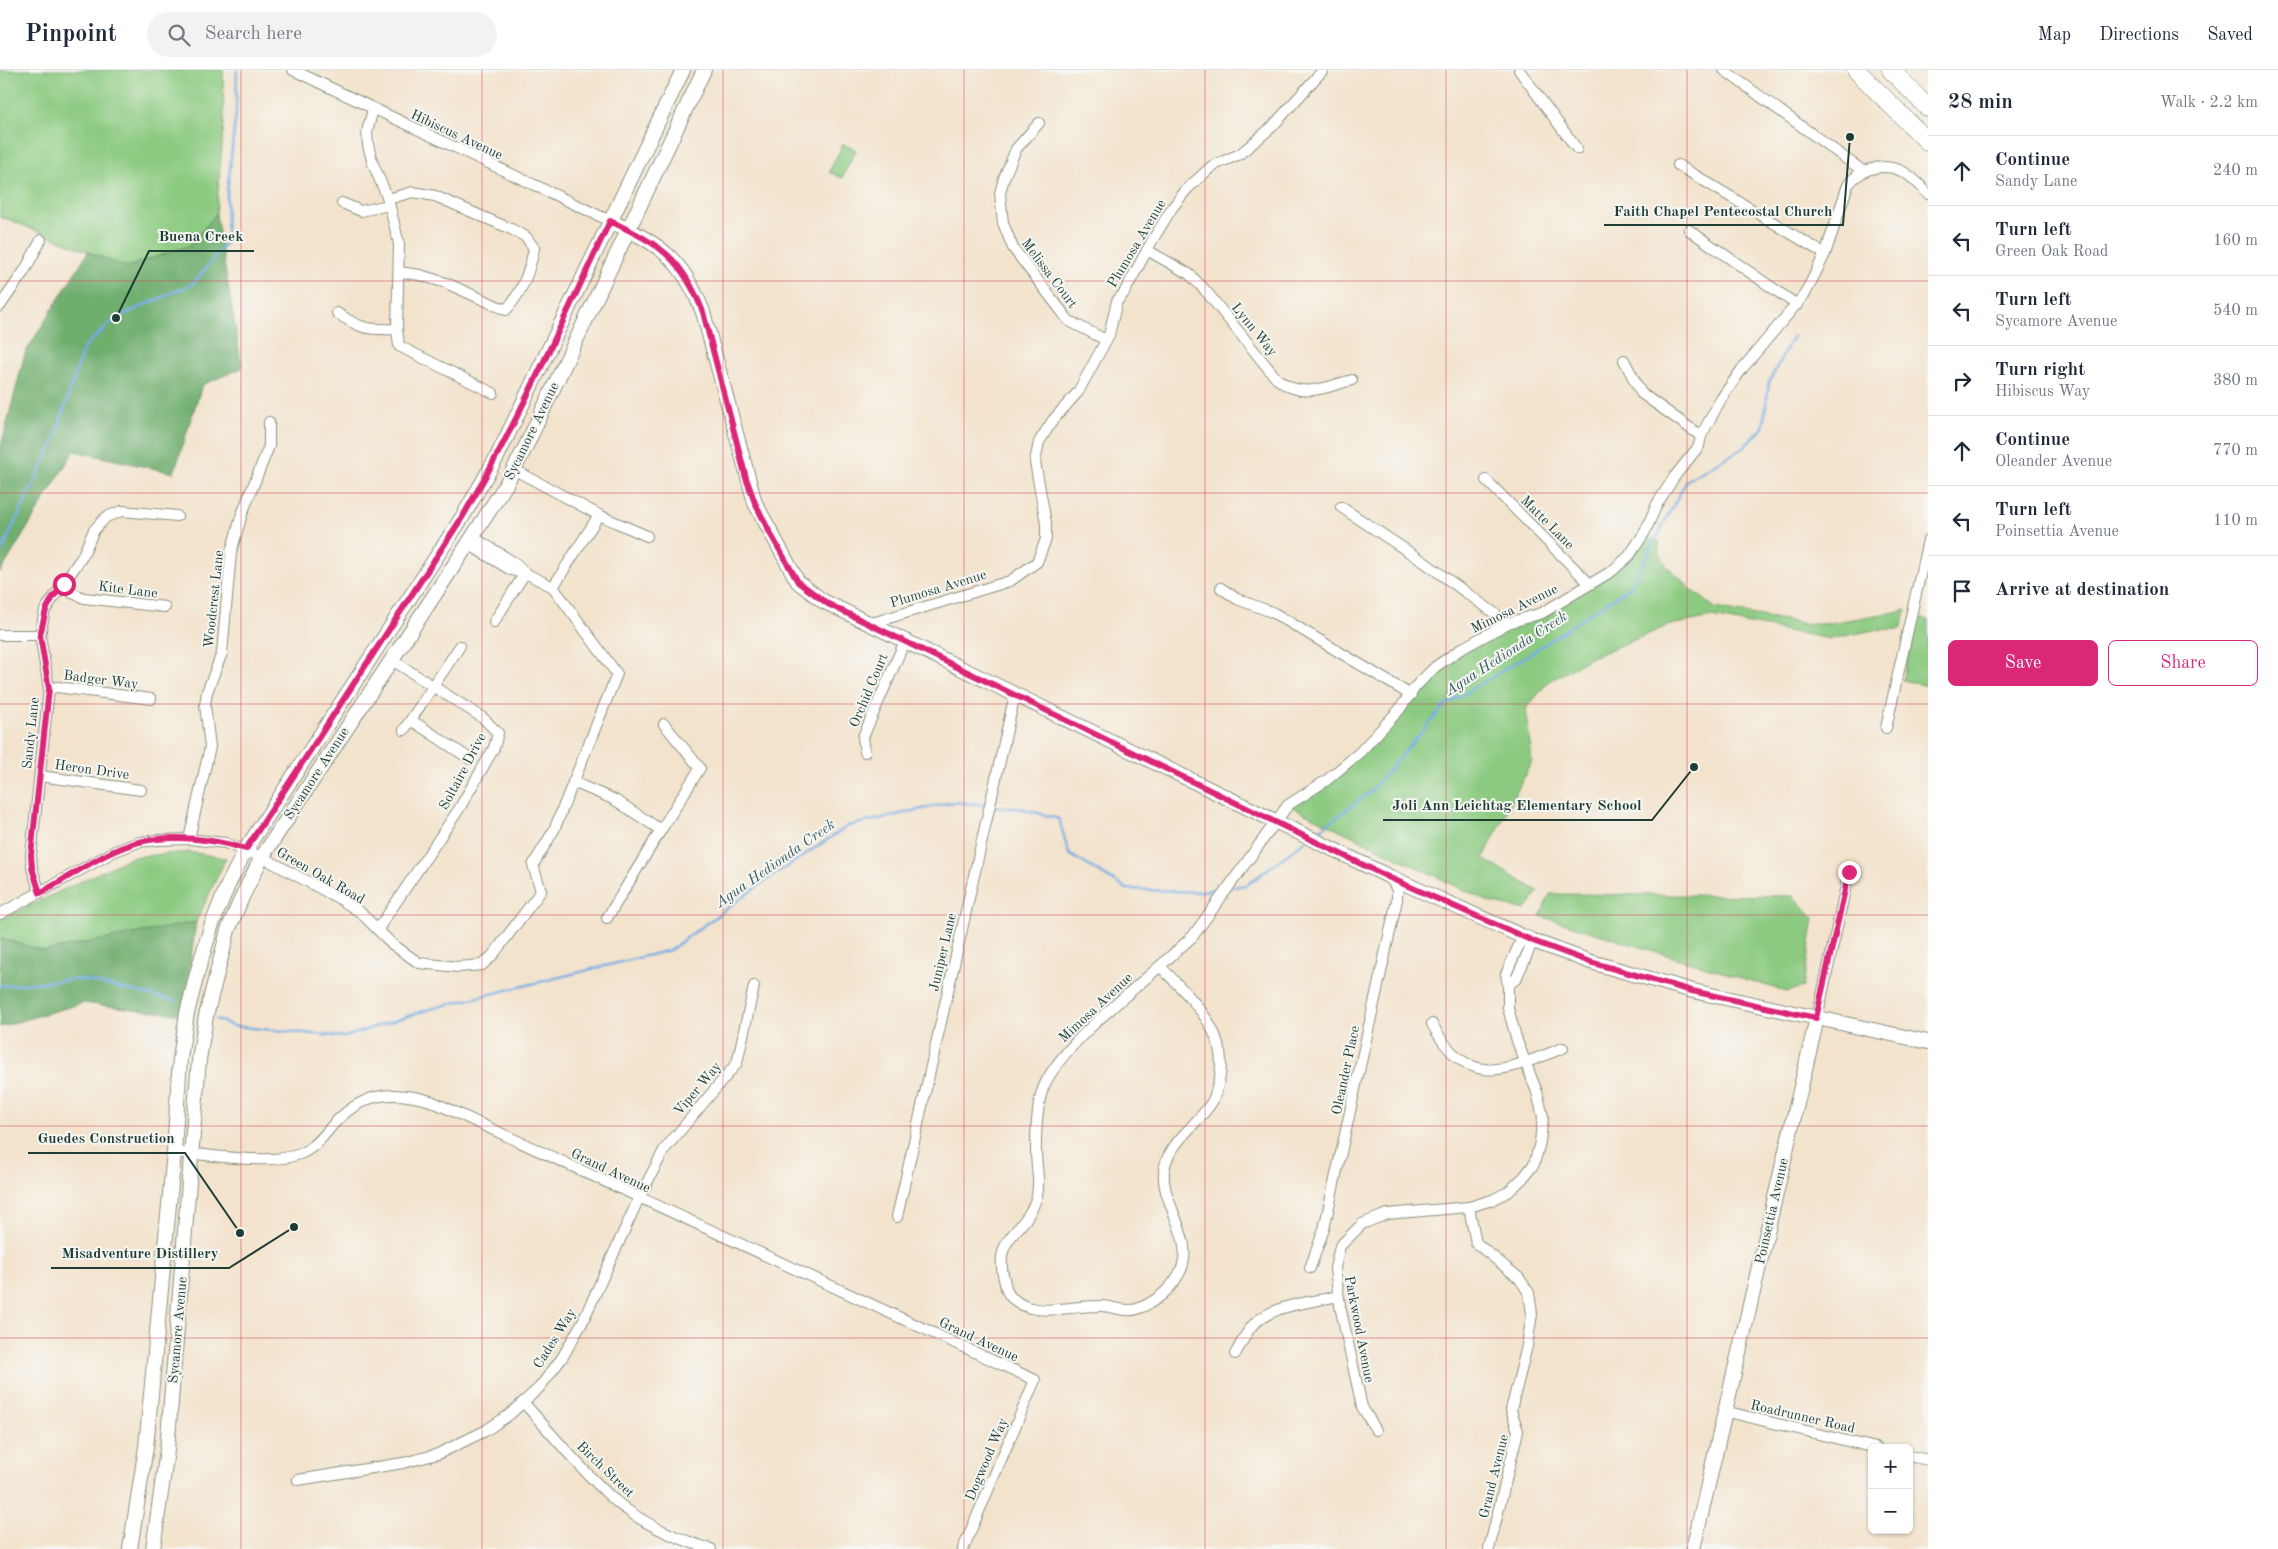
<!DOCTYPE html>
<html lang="en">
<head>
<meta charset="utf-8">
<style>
	body { margin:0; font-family:"Old Standard TT",serif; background:#f2f2f3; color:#1f2937 }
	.controls { position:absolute; right:15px; bottom:15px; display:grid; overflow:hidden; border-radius:8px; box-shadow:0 1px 4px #0004 }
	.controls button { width:45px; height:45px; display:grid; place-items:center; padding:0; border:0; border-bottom:1px solid #e0e1e3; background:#fff; color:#1f2937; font:25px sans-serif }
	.stop { position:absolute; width:15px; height:15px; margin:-11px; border:4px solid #db2777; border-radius:50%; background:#fff }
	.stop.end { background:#db2777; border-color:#fff; box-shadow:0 1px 5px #0008 }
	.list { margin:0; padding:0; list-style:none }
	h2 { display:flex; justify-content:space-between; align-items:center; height:65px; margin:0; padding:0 20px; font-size:21px }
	h2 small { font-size:16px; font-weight:400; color:#747a83 }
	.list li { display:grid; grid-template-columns:32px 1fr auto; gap:15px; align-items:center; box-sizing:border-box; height:70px; padding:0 20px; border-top:1px solid #e0e1e3 }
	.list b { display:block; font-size:19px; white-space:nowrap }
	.list p { margin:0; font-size:16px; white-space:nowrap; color:#747a83 }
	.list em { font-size:16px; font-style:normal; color:#747a83 }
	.actions { display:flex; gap:10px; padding:15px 20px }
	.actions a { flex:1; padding:11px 0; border:1px solid #db2777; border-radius:8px; text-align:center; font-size:18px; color:#db2777 }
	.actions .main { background:#db2777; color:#fff }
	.icon { flex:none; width:28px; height:28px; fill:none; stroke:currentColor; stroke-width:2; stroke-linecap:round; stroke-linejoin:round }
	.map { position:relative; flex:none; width:1928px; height:1479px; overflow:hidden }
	header { display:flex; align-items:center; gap:30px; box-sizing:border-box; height:70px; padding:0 25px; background:#fff; border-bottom:1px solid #e0e1e3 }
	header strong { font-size:24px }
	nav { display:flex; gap:28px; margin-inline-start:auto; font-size:18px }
	.search { width:350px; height:45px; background:#f2f2f3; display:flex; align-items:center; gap:12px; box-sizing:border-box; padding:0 18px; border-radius:28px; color:#747a83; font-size:19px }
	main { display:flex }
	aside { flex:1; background:#fff }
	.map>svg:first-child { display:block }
	.green { fill:#8bca80; stroke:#55845a }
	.forest { fill:#70ae6e; stroke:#487651 }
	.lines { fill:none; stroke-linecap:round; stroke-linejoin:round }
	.stream { stroke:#75ade4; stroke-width:2.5 }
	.street-casing { stroke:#899080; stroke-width:12 }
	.secondary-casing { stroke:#899080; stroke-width:16 }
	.highway-casing { stroke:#899080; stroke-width:19 }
	.street { stroke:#fff; stroke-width:10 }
	.secondary { stroke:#fff; stroke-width:14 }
	.highway { stroke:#fff; stroke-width:18 }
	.route { stroke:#db2777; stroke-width:6 }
	.grid { fill:none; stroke:#d1495b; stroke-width:1; stroke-opacity:0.55 }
	.labels { text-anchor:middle; stroke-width:4; stroke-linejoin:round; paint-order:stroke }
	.street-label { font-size:14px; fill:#1f3d34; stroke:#f6f6f2 }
	.water-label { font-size:15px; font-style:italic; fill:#345960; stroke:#f6f6f2 }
	.leader { fill:none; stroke:#1f3d34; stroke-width:2 }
	.callout-dot { fill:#1f3d34; stroke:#f6f6f2; stroke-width:2 }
	.callout-label { font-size:15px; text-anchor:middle; font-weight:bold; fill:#1f3d34; stroke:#f6f6f2; stroke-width:4; stroke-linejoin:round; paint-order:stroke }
</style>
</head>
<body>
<header>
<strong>Pinpoint</strong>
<div class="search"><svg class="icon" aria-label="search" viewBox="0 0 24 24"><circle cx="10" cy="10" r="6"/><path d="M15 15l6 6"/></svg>Search here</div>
<nav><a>Map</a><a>Directions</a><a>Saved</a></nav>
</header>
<main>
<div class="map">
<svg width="1928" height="1479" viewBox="0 0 1928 1479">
	<rect width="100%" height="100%" fill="#f6f6f2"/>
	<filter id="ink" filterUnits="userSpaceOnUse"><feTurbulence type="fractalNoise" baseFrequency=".02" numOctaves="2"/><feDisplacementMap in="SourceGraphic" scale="10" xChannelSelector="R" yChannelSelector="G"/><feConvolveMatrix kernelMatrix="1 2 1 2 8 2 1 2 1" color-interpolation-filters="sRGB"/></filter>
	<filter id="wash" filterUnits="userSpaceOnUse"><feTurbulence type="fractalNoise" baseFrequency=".0096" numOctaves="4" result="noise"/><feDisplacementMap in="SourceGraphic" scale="20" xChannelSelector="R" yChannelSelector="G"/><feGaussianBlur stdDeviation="1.12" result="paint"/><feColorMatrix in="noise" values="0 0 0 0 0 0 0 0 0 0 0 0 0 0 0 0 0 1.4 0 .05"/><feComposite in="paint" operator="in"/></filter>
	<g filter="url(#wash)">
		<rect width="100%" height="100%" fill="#f3e3cc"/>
		<g class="green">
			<path d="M0,0H223L224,52L216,144L191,175L126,197L5,148H0Z"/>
			<path d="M843,74L856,80L842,108L829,102Z"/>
			<path d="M1647,467L1659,471V482L1666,495L1691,519L1715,538L1807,554H1823L1907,540L1901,559L1874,560L1830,569L1712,547L1670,555L1592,587L1547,613L1526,639L1532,691L1483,789L1538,821L1526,840L1489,832L1288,735L1327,710L1411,625L1461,579L1542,543L1612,501Z"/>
			<path d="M1917,548L1928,550V616L1902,610Z"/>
			<path d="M188,782L226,788L196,852L44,881L0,868V850L132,787Z"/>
			<path d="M1550,824L1793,826L1814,848L1803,917L1787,922L1540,846Z"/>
		</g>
		<g class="forest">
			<path d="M216,144L242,298L202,315L174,403L74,381L0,503V380L25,283L88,182L127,197L191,175Z"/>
			<path d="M196,852L183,945L83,933L0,957V868L44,881Z"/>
		</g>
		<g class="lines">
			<g class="stream">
				<path d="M0,484L54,371L84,277L116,248L194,213L226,173L227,124L236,42L237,0"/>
				<path d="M992,736L1024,739L1059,749L1069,784L1127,819L1195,822L1224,818"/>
				<path d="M1313,765L1370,722L1444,636L1525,587L1630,517L1687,410L1743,378L1763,358L1769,312L1793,266"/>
				<path d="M1232,817L1247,815L1305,771"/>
				<path d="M0,916L79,909L176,931"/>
				<path d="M216,949L233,956L344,967L430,939L670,880L762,813L848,756L953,732L987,735"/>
			</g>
		</g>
	</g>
	<g filter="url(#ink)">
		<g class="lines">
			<defs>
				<g id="street">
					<path d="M293,0L610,151"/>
					<path d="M1519,0L1577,79"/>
					<path d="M1724,0L1863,101"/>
					<path d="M373,39L367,62L368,75L373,94L388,129L399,174L397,259L399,276L493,323"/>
					<path d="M1039,53L1016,79L1004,108L1000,123L1003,153L1013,178L1069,251L1106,270"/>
					<path d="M1678,95L1825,184"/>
					<path d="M388,129L413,122L435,126L511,159L526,167L534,178C530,200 521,224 506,240L446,213L420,205L399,202"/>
					<path d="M342,133L361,141L389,135"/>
					<path d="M1689,160L1797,235"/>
					<path d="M1147,180L1189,204L1205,220L1276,308C1302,330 1323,318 1352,310"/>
					<path d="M0,236L25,200L41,170"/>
					<path d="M337,243C361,259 367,260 397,259"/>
					<path d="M1624,290L1641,323L1701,366"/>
					<path d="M1486,410L1590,514"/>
					<path d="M1341,437L1424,492L1508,553"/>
					<path d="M599,445L647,466"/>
					<path d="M473,467L515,493L525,503"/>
					<path d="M468,474L511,500L525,503L553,517"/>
					<path d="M64,514L72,523L84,528L165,537"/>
					<path d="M1221,518L1237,529L1274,543L1411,625"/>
					<path d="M494,552L525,503"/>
					<path d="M869,554L1010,511L1037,492L1046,469V453L1035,392L1039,372L1053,350L1078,322L1109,265L1117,231L1124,223L1152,171L1172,138L1187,119L1212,96L1240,84L1272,57L1323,0"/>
					<path d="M0,565H40"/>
					<path d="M49,619L57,617L151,629"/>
					<path d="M411,650L470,689"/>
					<path d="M1886,658L1928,470"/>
					<path d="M404,660L460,576"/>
					<path d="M865,682L863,667L905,571"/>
					<path d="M40,706L141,720"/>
					<path d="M573,712L615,730L661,760L700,698L664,654"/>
					<path d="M189,769L210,677L205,635L207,622L222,583L231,482L242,444L269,376V352"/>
					<path d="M40,823L32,798L31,785L49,619L40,565L45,540L82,487L94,460L106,447L122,441L177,446"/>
					<path d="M0,844L115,781L139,772L158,770L189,769L225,773L262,787L340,829L360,842L392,874L419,893L458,897L482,895L493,885L541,821L533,795L554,760L617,604L553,517L599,445L513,399"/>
					<path d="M607,848L661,760"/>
					<path d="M378,859L459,739L494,678L498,663L483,648L392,590"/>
					<path d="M1160,896L1193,866L1288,735L1327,710L1360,682L1399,640L1416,616L1435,597L1461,579L1508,553L1542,543L1612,501L1629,486L1645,462L1657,434L1675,406L1699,376L1701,366L1721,329L1742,299L1805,224L1825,184L1848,115C1863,95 1891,91 1911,107C1917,112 1923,118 1928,124"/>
					<path d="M1160,896C1191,929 1233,964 1218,1015C1216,1021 1215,1027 1212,1032C1199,1052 1178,1066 1168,1087C1149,1126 1201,1165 1179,1204C1170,1220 1156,1232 1137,1239C1125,1243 1113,1236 1101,1236C1078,1235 1053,1243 1031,1238C1024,1237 1011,1229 1008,1223C1006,1220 1005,1213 1004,1209C993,1166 1023,1165 1035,1132C1042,1114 1035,1095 1036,1076C1036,1061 1037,1044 1040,1029C1047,986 1127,926 1160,896Z"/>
					<path d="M1508,915L1516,909L1533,871"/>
					<path d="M1817,948L1849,802"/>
					<path d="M1432,954C1468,1020 1504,1001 1563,978"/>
					<path d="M174,1082C209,1084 268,1096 300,1084C313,1079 323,1067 331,1057C361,1023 389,1019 431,1031L1035,1310L963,1479"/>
					<path d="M1469,1137L1476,1173L1519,1208L1529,1223L1532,1244L1527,1276L1511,1340L1518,1361L1489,1479"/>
					<path d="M897,1147L1015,624"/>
					<path d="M1310,1198L1324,1159L1397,830V820L1390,807"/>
					<path d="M1235,1284C1240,1276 1245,1265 1251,1257C1272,1234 1309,1233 1338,1226"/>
					<path d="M523,1332C552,1364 580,1399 612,1428C639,1452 677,1469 711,1479"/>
					<path d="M1724,1341L1876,1378"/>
					<path d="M1376,1360L1362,1337L1340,1236L1335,1198L1340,1176L1362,1154L1387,1144L1469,1137L1492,1130L1508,1122L1523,1108L1534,1094L1540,1072L1543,1047L1537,1022L1517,971L1508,938V915L1506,904L1523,866"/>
					<path d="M1909,1386L1928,1390"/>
					<path d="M298,1410L403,1393L438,1384L485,1361L509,1345L539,1318L562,1288L582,1253L639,1128L664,1080L737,993L754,916"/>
				</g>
				<g id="secondary">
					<path d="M610,151C661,175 682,188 703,242L755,433L798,512L823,531L1390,807L1533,871L1591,892L1693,921L1928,972"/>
					<path d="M130,1479L146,1377L174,1082L180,988L187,943L198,900L212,854L227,817L246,779L463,446L497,387L683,0"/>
					<path d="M153,1479L167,1380L199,990L206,946L228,860L243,825L262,787L468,474L505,416L525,378L704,0"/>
					<path d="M1693,1479L1817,948"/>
				</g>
				<g id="highway">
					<path d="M1856,0L1928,72"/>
					<path d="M1891,0L1928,38"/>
				</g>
			</defs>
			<use href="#street" class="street-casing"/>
			<use href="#secondary" class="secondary-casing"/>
			<use href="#highway" class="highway-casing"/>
			<use href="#street" class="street"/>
			<use href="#secondary" class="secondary"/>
			<use href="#highway" class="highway"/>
		</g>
	</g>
	<g class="lines" filter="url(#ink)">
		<path class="route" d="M64,514L53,527L46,540L40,565L49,619L31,785L32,798L40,823C72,806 104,781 139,772C173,764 214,769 246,779L463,446C519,351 563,250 610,151C661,175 682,188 703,242L746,408L755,433L770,463L798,512L828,534L1390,808L1533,871L1590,892L1692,921L1816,948L1849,802"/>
	</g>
	<path class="grid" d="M241,0V1479M482,0V1479M723,0V1479M964,0V1479M1205,0V1479M1446,0V1479M1687,0V1479M0,211H1928M0,423H1928M0,634H1928M0,845H1928M0,1056H1928M0,1268H1928"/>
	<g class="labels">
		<g class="street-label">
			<text transform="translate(457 64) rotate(25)" y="5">Hibiscus Avenue</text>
			<text transform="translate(1136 173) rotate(-59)" y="5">Plumosa Avenue</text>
			<text transform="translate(1050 203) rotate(53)" y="5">Melissa Court</text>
			<text transform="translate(1255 259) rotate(51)" y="5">Lynn Way</text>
			<text transform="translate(531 361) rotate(-64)" y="5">Sycamore Avenue</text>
			<text transform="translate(1548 452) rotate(45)" y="5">Matte Lane</text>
			<text transform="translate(938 518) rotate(-17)" y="5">Plumosa Avenue</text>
			<text transform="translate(128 519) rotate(7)" y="5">Kite Lane</text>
			<text transform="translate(213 529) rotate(-84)" y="5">Woodcrest Lane</text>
			<text transform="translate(1514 538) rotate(-26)" y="5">Mimosa Avenue</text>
			<text transform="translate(101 609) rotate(7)" y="5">Badger Way</text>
			<text transform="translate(868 620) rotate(-67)" y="5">Orchid Court</text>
			<text transform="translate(30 663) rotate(-84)" y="5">Sandy Lane</text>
			<text transform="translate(92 699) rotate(8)" y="5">Heron Drive</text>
			<text transform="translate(462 701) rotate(-62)" y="5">Soltaire Drive</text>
			<text transform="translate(316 703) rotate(-57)" y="5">Sycamore Avenue</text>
			<text transform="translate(321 805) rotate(30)" y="5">Green Oak Road</text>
			<text transform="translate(942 882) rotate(-77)" y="5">Juniper Lane</text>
			<text transform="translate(1095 937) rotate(-43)" y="5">Mimosa Avenue</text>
			<text transform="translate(1345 1000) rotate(-78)" y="5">Oleander Place</text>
			<text transform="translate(697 1018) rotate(-50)" y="5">Viper Way</text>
			<text transform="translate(611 1100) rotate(25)" y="5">Grand Avenue</text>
			<text transform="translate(1771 1141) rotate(-77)" y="5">Poinsettia Avenue</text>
			<text transform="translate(1360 1259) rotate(79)" y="5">Parkwood Avenue</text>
			<text transform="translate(177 1260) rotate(-85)" y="5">Sycamore Avenue</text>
			<text transform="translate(554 1268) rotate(-58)" y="5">Cades Way</text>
			<text transform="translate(979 1269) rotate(25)" y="5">Grand Avenue</text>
			<text transform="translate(1803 1346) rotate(13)" y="5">Roadrunner Road</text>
			<text transform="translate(986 1389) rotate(-67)" y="5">Dogwood Way</text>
			<text transform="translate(606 1399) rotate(44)" y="5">Birch Street</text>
			<text transform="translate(1493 1406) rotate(-76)" y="5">Grand Avenue</text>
		</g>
		<g class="water-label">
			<text transform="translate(1506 583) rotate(-33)" y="5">Agua Hedionda Creek</text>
			<text transform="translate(775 793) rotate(-35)" y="5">Agua Hedionda Creek</text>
		</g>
	</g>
	<path class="leader" d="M1850 67L1843 155H1604M116 248L149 181H254M1694 697L1652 750H1383M240 1163L185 1083H28M294 1157L229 1198H51"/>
	<g class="callout-dot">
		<circle cx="1850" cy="67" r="5"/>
		<circle cx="116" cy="248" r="5"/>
		<circle cx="1694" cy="697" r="5"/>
		<circle cx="240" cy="1163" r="5"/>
		<circle cx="294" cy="1157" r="5"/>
	</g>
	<g class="callout-label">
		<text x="1723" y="146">Faith Chapel Pentecostal Church</text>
		<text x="201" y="171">Buena Creek</text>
		<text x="1517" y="740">Joli Ann Leichtag Elementary School</text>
		<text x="106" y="1073">Guedes Construction</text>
		<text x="140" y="1188">Misadventure Distillery</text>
	</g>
</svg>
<div class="controls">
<button>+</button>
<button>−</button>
</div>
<div class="stop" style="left:64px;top:514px"></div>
<div class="stop end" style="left:1849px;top:802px"></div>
</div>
<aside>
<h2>28 min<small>Walk · 2.2 km</small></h2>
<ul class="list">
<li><svg class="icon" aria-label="ahead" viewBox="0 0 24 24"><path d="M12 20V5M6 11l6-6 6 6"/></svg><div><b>Continue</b><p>Sandy Lane</p></div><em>240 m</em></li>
<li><svg class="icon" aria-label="left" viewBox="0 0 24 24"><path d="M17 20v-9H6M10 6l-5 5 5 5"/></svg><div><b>Turn left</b><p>Green Oak Road</p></div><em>160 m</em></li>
<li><svg class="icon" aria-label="left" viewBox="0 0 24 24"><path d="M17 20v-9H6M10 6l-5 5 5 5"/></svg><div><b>Turn left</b><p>Sycamore Avenue</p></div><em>540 m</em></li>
<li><svg class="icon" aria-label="right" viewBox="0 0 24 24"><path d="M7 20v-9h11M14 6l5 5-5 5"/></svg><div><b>Turn right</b><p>Hibiscus Way</p></div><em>380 m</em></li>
<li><svg class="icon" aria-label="ahead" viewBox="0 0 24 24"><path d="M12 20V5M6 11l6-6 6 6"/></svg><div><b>Continue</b><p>Oleander Avenue</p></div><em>770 m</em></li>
<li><svg class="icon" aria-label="left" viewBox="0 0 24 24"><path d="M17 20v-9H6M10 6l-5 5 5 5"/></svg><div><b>Turn left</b><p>Poinsettia Avenue</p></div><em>110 m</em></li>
<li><svg class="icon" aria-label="arrive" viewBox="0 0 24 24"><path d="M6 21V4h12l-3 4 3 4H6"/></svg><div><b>Arrive at destination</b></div></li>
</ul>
<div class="actions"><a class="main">Save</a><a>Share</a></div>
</aside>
</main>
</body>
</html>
